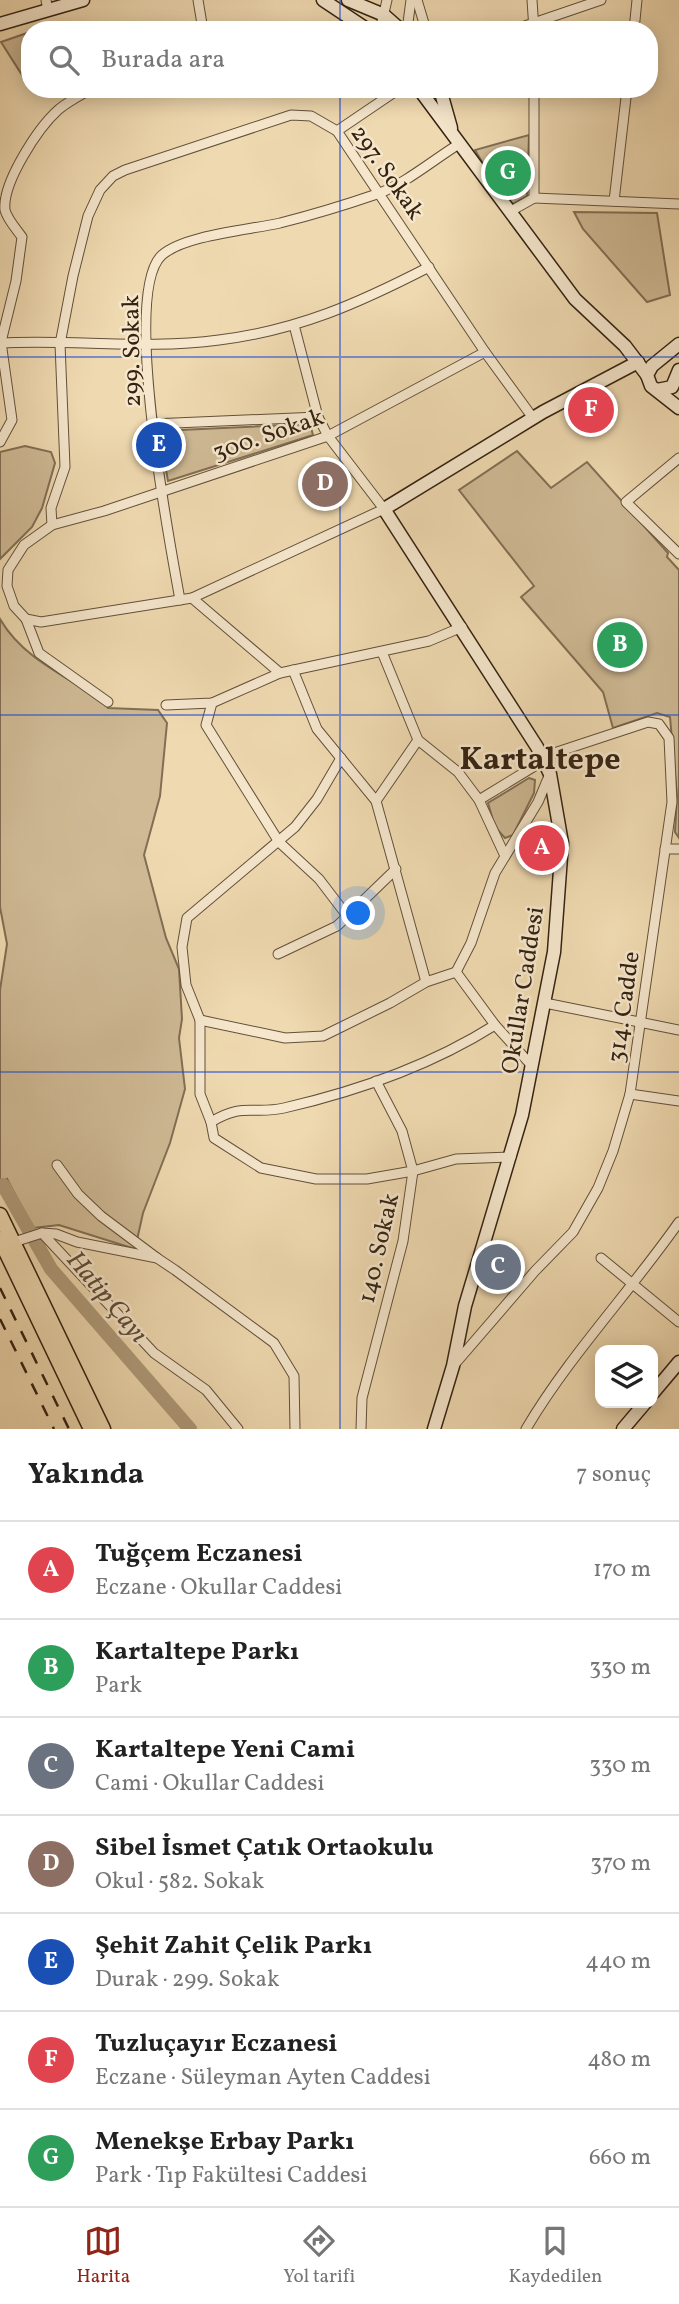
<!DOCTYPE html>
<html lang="tr">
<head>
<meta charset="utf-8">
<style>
	body { margin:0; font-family:Vollkorn,serif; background:#f6f6f6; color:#222 }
	.controls { position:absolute; right:21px; bottom:21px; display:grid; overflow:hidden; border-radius:14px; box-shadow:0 4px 18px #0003 }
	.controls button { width:63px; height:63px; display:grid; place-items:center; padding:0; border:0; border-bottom:2px solid #e0e0e0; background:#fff; color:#222; font:35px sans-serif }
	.you { position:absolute; left:359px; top:914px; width:24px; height:24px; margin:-18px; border:5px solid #fff; border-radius:50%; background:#1a73e8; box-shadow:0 0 0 10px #1a73e833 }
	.badge { display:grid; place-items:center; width:46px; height:46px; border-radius:50%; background:#8f2418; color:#fff; font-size:23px; font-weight:700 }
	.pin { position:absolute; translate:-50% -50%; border:4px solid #fff; box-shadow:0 2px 7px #0006 }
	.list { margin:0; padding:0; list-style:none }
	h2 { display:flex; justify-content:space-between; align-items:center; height:91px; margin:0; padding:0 28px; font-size:30px }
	h2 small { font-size:23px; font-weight:400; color:#767676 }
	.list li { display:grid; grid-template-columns:46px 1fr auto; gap:21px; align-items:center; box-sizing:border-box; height:98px; padding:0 28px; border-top:2px solid #e0e0e0 }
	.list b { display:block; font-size:26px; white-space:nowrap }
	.list p { margin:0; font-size:23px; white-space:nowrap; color:#767676 }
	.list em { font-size:23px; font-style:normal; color:#767676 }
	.icon { flex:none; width:38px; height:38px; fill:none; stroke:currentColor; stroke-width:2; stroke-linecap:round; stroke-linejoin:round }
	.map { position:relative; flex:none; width:679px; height:1429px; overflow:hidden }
	.search { position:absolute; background:#fff; box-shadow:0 4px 18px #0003; left:21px; right:21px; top:21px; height:77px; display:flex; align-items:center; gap:18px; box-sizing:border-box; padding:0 24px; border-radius:28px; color:#767676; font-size:26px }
	.sheet { height:777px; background:#fff }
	nav { display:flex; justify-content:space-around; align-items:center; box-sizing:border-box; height:98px; border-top:2px solid #e0e0e0; background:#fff; font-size:19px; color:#767676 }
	nav a { display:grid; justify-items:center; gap:4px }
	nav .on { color:#8f2418 }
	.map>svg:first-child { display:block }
	.green { fill:#cfba95; stroke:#816e54; stroke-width:2 }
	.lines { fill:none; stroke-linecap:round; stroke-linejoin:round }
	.river { stroke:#af9b7a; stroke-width:14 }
	.street-casing { stroke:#62503a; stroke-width:11 }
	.secondary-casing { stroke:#332212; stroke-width:15 }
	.primary-casing { stroke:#332212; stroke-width:17 }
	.street { stroke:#f5e6cc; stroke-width:9 }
	.secondary { stroke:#f5e6cc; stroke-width:12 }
	.primary { stroke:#efd9b0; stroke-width:14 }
	.rail { stroke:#332212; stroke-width:2.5; stroke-dasharray:12 12; stroke-linecap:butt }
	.grid { fill:none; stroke:#1d4ed8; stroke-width:2; stroke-opacity:0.55 }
	.labels { text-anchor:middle; stroke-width:5; stroke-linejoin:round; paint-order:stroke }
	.street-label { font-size:24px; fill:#332212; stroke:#f5e6cc }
	.water-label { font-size:26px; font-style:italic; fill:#5e4c36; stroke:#f5e6cc }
	.district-label { font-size:32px; font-weight:bold; fill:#332212; stroke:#f5e6cc }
</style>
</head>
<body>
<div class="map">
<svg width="679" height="1429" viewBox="0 0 679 1429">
	<rect width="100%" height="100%" fill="#efd9b0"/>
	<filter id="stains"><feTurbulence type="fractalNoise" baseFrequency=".00286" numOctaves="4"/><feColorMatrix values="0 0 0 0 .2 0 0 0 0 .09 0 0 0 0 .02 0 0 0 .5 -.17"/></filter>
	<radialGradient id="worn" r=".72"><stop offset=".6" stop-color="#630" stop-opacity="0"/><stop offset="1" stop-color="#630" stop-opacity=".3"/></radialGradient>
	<g class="green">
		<path d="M30,32V66L22,75L1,42Z"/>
		<path d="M529,135L527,196L509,206L475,150Z"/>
		<path d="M574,212L657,213L670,295L647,302L583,229Z"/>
		<path d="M310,424L313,435L168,481L159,431Z"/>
		<path d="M25,446L51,452L55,463L42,508L32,527L0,559V452Z"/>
		<path d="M517,451L551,488L587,462L668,553L667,557L679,570V838L675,832L677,796L670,717L657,713L613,728L603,692L521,597L534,586L459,490Z"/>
		<path d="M0,619C22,657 63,675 99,698L108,708L158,710L167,723L160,796L144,855L166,938L179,969L182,1019L179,1038L185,1089L170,1143L143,1213L135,1249L59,1225L33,1228L7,1179L0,1183V990L7,944L0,907Z"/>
		<path d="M529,778L535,780L534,793L513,835L505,838L495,827L488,803Z"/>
	</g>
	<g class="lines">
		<path class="river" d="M3,1185L51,1269L190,1429"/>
		<defs>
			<g id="street">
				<path d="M46,0L48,11"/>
				<path d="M198,0L203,30"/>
				<path d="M417,0L426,30"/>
				<path d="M532,0L534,30"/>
				<path d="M380,30L387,0"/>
				<path d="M407,30L411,0"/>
				<path d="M513,30L601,0"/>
				<path d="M634,30L637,0"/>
				<path d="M337,131L399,89"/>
				<path d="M534,198L679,204"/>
				<path d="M614,201L627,89"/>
				<path d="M509,212L534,198V89"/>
				<path d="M294,325L318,417L328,436L384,509L192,598L41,622L26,619L14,606L7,586L8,570L24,545L52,525L104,511L328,436L485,352"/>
				<path d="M0,343C73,339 146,350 219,340C299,330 359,303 429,267"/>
				<path d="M152,424L318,417"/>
				<path d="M0,442L12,420L1,342L16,281L22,237C17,230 7,219 5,210C2,183 38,128 58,110C67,102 80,96 90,89"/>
				<path d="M679,458L626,502L679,554"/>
				<path d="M52,525L51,508L65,467L60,344L73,276L88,216L100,190L113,176L125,170L291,115L311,116L337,131L485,352L533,418"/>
				<path d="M192,598L280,673"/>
				<path d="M180,600C170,543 121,292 162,255C185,235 249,230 280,223C312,215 345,205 377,194C405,184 433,160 459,144"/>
				<path d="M26,619L39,653L108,702"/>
				<path d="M382,652L418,740L458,772L479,800L505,856"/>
				<path d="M293,670L317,729L376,801L426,982"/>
				<path d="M212,703L206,725L279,842L319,879L348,917"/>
				<path d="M166,705L212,703L280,673L429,641L462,627"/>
				<path d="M479,800L543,761"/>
				<path d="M376,801L418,740"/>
				<path d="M665,849H679"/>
				<path d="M278,954L337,926L396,869"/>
				<path d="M456,972L495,1025L532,1066"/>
				<path d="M545,1003L679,1030"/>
				<path d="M200,1020L285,1038L323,1036L390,1003L426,982L456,972L471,943L495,873L538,802L549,776"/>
				<path d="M495,1025C430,1066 358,1091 284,1108C252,1115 244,1102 211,1122L214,1138L261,1168L316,1179H367L413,1171L456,1159L511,1157"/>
				<path d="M630,1094L679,1101"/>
				<path d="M211,1122L200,1094V1020L186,985L182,947L187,918L295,827L317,799L341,758"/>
				<path d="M57,1165L78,1194L101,1216L157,1258"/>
				<path d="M42,1233L154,1353L206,1390L238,1429"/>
				<path d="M14,1242L42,1233L56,1234L77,1242L157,1258L175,1270L274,1343L294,1376L295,1429"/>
				<path d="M601,1258L679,1322"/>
				<path d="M454,1365L535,1271L573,1232L598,1188L613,1151L630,1094L672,802L669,738L659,724L648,722L542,757"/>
				<path d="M361,1429L362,1398L403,1241L413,1171L402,1131L376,1081"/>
				<path d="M526,1429C569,1356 630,1292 679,1222"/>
			</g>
			<g id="secondary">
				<path d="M323,0L368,30"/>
				<path d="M348,0L384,15L401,30"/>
				<path d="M0,24L83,0"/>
				<path d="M419,89L575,299L625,346L647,375"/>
				<path d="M440,89L451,128"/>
				<path d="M679,344L652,366L647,375L651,386L679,408"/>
				<path d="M657,390L672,387L679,370"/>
				<path d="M653,1393L679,1362"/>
				<path d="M434,1429L453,1366L465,1306L522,1115L554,952L562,843L550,774L537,747L384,509L543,412L638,362"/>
				<path d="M623,1429L645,1403"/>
			</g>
			<g id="primary">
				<path d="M0,1215L103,1429"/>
				<path d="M0,1239L91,1429"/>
			</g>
		</defs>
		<use href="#street" class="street-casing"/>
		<use href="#secondary" class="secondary-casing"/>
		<use href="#primary" class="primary-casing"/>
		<use href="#street" class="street"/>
		<use href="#secondary" class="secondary"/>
		<use href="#primary" class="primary"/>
		<g class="rail">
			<path d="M0,1288L69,1429"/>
			<path d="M0,1319L54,1429"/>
		</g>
	</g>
	<path class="grid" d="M340,0V30M340,89V1429M0,357H679M0,715H679M0,1072H679"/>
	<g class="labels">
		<g class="street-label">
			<text transform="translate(388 172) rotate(55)" y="8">297. Sokak</text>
			<text transform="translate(131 351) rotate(-91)" y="8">299. Sokak</text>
			<text transform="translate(268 434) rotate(-19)" y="8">300. Sokak</text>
			<text transform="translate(522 990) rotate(-81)" y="8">Okullar Caddesi</text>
			<text transform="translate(623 1007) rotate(-82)" y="8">314. Cadde</text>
			<text transform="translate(378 1248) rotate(-77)" y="8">140. Sokak</text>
		</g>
		<g class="water-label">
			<text transform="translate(108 1296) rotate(50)" y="9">Hatip Çayı</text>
		</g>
		<g class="district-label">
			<text x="540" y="769">Kartaltepe</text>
		</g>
	</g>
	<rect width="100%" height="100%" filter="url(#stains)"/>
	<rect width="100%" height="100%" fill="url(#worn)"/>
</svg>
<div class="controls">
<button><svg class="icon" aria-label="layers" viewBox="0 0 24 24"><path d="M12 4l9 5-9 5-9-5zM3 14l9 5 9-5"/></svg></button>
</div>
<div class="you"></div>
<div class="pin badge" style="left:542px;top:848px;background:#e0444e">A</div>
<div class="pin badge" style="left:620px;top:645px;background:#2e9e5b">B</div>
<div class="pin badge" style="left:498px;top:1267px;background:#6b7280">C</div>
<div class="pin badge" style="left:325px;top:484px;background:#8d6e63">D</div>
<div class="pin badge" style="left:159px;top:445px;background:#1a4fb4">E</div>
<div class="pin badge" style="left:591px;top:410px;background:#e0444e">F</div>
<div class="pin badge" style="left:508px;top:173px;background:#2e9e5b">G</div>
<div class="search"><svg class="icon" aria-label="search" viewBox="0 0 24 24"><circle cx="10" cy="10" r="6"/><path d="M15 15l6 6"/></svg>Burada ara</div>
</div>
<section class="sheet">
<h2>Yakında<small>7 sonuç</small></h2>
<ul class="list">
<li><span class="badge" style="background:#e0444e">A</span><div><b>Tuğçem Eczanesi</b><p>Eczane · Okullar Caddesi</p></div><em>170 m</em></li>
<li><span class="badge" style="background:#2e9e5b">B</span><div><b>Kartaltepe Parkı</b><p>Park</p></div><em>330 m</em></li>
<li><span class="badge" style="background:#6b7280">C</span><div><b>Kartaltepe Yeni Cami</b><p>Cami · Okullar Caddesi</p></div><em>330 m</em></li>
<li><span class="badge" style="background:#8d6e63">D</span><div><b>Sibel İsmet Çatık Ortaokulu</b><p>Okul · 582. Sokak</p></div><em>370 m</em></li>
<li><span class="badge" style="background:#1a4fb4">E</span><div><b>Şehit Zahit Çelik Parkı</b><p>Durak · 299. Sokak</p></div><em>440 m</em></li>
<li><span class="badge" style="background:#e0444e">F</span><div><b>Tuzluçayır Eczanesi</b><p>Eczane · Süleyman Ayten Caddesi</p></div><em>480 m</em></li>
<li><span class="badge" style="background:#2e9e5b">G</span><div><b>Menekşe Erbay Parkı</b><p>Park · Tıp Fakültesi Caddesi</p></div><em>660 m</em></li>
</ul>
</section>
<nav>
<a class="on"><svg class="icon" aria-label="map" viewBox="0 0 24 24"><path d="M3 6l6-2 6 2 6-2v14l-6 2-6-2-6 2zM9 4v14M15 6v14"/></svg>Harita</a>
<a><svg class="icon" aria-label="directions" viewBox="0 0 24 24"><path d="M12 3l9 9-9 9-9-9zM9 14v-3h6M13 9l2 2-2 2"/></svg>Yol tarifi</a>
<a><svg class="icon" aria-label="saved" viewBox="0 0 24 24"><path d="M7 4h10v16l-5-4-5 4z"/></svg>Kaydedilen</a>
</nav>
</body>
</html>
